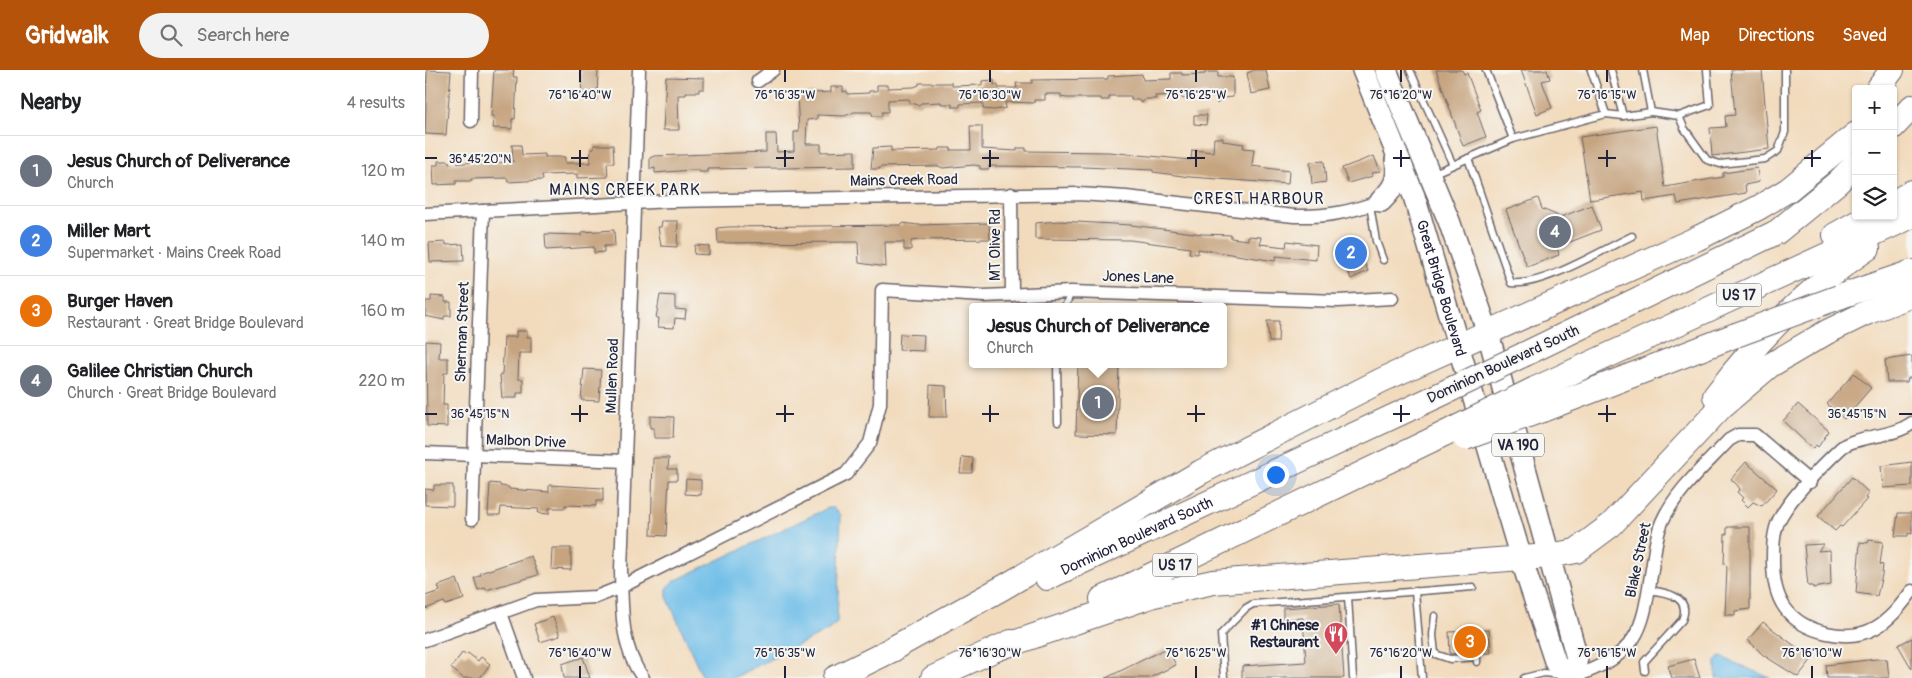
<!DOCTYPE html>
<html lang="en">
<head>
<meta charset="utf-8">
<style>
	body { margin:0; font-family:Pangolin,sans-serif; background:#f2f2f2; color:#202124 }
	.controls { position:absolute; right:15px; top:15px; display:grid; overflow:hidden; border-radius:5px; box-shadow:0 1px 4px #0004 }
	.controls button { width:45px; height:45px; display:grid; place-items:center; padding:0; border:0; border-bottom:1px solid #e0e0e0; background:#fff; color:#202124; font:25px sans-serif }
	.you { position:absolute; left:850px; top:404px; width:18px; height:18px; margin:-12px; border:4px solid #fff; border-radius:50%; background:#1a73e8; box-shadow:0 0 0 8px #1a73e833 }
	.badge { display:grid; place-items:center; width:32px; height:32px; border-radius:50%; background:#b45309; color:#fff; font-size:16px; font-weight:700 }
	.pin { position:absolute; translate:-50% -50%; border:2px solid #fff; box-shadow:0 1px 5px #0006 }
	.popup { position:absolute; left:544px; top:233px; width:258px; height:65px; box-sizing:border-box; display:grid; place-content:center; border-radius:5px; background:#fff; filter:drop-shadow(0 1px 4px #0005); font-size:16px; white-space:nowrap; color:#757577 }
	.popup b { font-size:19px; color:#202124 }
	.popup::after { content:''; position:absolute; left:50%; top:100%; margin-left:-10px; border:10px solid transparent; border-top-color:#fff }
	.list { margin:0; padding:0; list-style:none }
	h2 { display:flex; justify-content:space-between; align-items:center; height:65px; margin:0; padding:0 20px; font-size:21px }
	h2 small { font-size:16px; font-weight:400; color:#757577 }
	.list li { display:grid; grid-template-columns:32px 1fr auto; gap:15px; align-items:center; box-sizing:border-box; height:70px; padding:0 20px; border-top:1px solid #e0e0e0 }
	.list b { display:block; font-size:19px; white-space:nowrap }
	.list p { margin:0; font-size:16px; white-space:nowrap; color:#757577 }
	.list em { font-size:16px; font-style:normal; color:#757577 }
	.icon { flex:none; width:28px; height:28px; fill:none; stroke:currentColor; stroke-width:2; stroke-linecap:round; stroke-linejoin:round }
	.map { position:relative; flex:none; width:1487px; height:608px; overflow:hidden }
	header { display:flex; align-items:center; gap:30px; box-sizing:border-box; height:70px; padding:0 25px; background:#b45309; color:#fff }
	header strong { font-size:24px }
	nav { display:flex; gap:28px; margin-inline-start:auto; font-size:18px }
	.search { width:350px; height:45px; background:#f2f2f2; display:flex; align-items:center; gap:12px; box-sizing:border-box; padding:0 18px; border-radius:28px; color:#757577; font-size:19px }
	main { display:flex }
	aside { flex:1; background:#fff }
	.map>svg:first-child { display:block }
	.water { fill:#6ebde8; stroke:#487092 }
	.building { fill:#c6a480 }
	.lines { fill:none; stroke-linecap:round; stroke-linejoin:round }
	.lane-casing { stroke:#6b6368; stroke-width:9 }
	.street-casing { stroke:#6b6368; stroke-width:15 }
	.primary-casing { stroke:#6b6368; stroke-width:24 }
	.highway-casing { stroke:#6b6368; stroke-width:26 }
	.lane { stroke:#fff; stroke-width:6 }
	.street { stroke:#fff; stroke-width:12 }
	.primary { stroke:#fff; stroke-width:21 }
	.highway { stroke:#fff; stroke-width:24 }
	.highway-bridge-casing { stroke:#6b6368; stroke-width:26; stroke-linecap:butt }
	.highway-bridge { stroke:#fff; stroke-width:24 }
	.ticks { fill:none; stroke:#22223b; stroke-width:2 }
	.labels { text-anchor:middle; stroke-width:4; stroke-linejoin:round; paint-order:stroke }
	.shield { fill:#f6f6f2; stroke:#626272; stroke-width:1 }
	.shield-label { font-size:14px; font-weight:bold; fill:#22223b }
	.street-label { font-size:15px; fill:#22223b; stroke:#f6f6f2 }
	.poi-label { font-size:15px; font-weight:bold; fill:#22223b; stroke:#f6f6f2; text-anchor:end }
	.neighbourhood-label { font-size:16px; letter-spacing:1px; fill:#22223b; stroke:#f6f6f2 }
	.ticks-label { font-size:12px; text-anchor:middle; fill:#22223b; stroke:#f6f6f2; stroke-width:4; stroke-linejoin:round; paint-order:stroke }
</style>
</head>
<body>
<header>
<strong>Gridwalk</strong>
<div class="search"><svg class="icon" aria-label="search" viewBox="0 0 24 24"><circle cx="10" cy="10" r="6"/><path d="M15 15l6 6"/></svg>Search here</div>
<nav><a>Map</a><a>Directions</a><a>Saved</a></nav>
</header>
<main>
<aside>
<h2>Nearby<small>4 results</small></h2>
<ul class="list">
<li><span class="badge" style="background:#6b7280">1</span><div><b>Jesus Church of Deliverance</b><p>Church</p></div><em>120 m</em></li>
<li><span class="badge" style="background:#3f7fe0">2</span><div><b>Miller Mart</b><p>Supermarket · Mains Creek Road</p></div><em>140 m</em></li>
<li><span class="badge" style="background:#e8710a">3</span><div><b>Burger Haven</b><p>Restaurant · Great Bridge Boulevard</p></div><em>160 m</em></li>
<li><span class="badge" style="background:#6b7280">4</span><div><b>Galilee Christian Church</b><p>Church · Great Bridge Boulevard</p></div><em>220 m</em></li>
</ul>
</aside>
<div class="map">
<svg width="1487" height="608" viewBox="0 0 1487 608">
	<rect width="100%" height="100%" fill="#f6f6f2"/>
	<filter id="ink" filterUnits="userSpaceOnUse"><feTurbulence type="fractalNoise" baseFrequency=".02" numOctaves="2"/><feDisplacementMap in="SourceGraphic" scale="10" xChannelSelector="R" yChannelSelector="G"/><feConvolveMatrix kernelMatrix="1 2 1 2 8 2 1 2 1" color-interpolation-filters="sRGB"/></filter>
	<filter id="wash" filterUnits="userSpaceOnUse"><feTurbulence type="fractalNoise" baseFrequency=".0096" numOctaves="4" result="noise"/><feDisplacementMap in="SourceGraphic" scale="20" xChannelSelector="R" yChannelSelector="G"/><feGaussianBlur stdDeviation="1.12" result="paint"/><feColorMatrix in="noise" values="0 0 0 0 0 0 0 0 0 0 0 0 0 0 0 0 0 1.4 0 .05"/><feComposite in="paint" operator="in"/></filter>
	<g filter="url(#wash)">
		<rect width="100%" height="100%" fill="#f2dbbd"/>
		<g class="water">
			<path d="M403,438H409L416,445L412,553L402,561L308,608H278L242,527V519L247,512Z"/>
			<path d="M1294,586L1345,608H1291V591Z"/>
		</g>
		<g id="blocks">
			<g class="building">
				<path d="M2,0L26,1L21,65L0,64Z"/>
				<path d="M69,0H89L88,7H92L90,49H87V59L68,58L69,46H66Z"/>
				<path d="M156,0H173L172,30H157Z"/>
				<path d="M830,0H841L845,20L826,24L822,3Z"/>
				<path d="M1011,0H1037L1039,4L1042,3L1056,40L1052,42L1061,67L1038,76Z"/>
				<path d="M1096,0H1122L1125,9L1117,11L1127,38L1112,44Z"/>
				<path d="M1306,0H1337L1344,79L1287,86L1285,58L1301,57L1300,46L1310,45Z"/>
				<path d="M780,2H793V7H808V27L798,28L792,34V27H782V23L764,25L762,28L758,29L754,25L730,26L731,29H720L717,33L713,30H706V26H684V30H676V28H642L636,27V24H620V30H609V33L580,32L581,38L569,40L558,39V33L535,34V37H527V34H516V32L496,33L494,35L485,33L484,29L463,30V42H457V46H448L446,42H429L420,46L392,45V49L382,50L381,74H396V82L430,81V97L282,99V102H274V100H266L230,103V98L225,99V88L229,86L341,82V64H351L352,82L369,81V62H374L372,24L406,22V17H418V22L422,21V24L444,23V21H452V15H463V18L489,17L494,15V13H527V16L557,15V11L569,10V15H573V18H592L591,13H607V10L683,9V6L717,4L718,10L746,9V3H757V5L780,4Z"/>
				<path d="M241,7L279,8V19H274V22H261V25H253L254,60H238Z"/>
				<path d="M769,45H782L781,55L769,54Z"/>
				<path d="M545,56H557V79L592,81V78H601V81L683,82L766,90L767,80L788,82L789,68H798V71L819,74L818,78L829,79L827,96L864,101L863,114L765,107L728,102V100L658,97L564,96V99H555V96L549,95L518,98L513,96L455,97V99H446L448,78L466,77V81L515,80V78H526V80H546Z"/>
				<path d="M1231,56L1240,117L1298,107V103L1332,98L1334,112L1320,115L1321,123L1253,134L1251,126L1219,131L1218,122L1165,130L1155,67Z"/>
				<path d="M87,75H96L97,85L120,84V87H140V93H165L166,79H169V75H188L189,93H182L183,107L152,108V104L117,105L118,110L83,112L82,108L46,109V111H31V114L9,115L8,95H13V91H24V94L68,91V93L88,92Z"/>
				<path d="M949,86L955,101L947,103L948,106L923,113L917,98Z"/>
				<path d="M899,91L901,112L887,114L885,92Z"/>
				<path d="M1113,128L1117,139L1136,147L1167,135L1176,160L1132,177L1134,185L1102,197L1081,140Z"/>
				<path d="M237,151H253L252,177L236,176L233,157H236Z"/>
				<path d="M634,151L706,155L777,164L806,165V168L823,170V166L836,167L835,174L861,177L862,171L892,175L891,190L851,186L850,191L773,179V184L764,183L765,178L705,170L610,169V153Z"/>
				<path d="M477,153L493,155L564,153L565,169L493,170L486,171V180H479V172H460L461,197L434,193L433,172L293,173L292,158L303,157L477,155Z"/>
				<path d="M189,160L190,176H179V182L169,183V177L121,180L120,164L157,165V162Z"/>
				<path d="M927,168L930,170L943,201L926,209L912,174Z"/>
				<path d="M21,172V175L38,174L39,191L5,192L4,173Z"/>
				<path d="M270,175L284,176V185L269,184Z"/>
				<path d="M235,225L250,226V239L261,240L260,249L250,248L249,258L233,257L234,248H231Z"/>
				<path d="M6,226L20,227V232H26V246H19V250L0,246V231H6Z"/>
				<path d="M842,251H854L853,272H844Z"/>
				<path d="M91,261H102V267H106V283H94L93,309H98V323H92V328H77L75,305H77L79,267H91Z"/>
				<path d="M475,264L499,265L498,281L474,280Z"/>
				<path d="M1,271L15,272L14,288H23V303H19L18,335H22V357L2,356Z"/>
				<path d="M1487,286V308H1483L1482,312H1462L1460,290Z"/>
				<path d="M653,294H694L692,365L651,364Z"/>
				<path d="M159,299L176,300L174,331L156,330Z"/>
				<path d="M1429,303L1446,318L1419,349L1402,334Z"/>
				<path d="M505,315L521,316L522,347H504Z"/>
				<path d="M1373,334L1404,361L1393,377L1391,375L1388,379L1358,351Z"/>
				<path d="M225,346L249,347L248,368H229V358H225Z"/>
				<path d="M537,387L548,388L547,403H535Z"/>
				<path d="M228,388H244L243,399H252V410H244L241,466L226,465Z"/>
				<path d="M1321,392L1352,419L1337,436L1328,432L1323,437L1316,430L1318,428L1312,422L1315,419L1313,416L1306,409Z"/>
				<path d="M1487,392V416L1458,418L1456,396Z"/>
				<path d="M1427,407L1444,423L1440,428L1442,429L1417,457L1415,456L1410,461L1393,446Z"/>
				<path d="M261,409L276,410V425L260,424Z"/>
				<path d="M65,413L75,414V416L84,417V419L124,422V415L178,418V431H171V436L140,435V438H124V444L113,443L114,439L76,437L75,445H63Z"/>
				<path d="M9,415H28V436L0,435V419L9,420Z"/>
				<path d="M1473,443H1487V464L1483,463V466H1470Z"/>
				<path d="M1302,457H1325V539L1310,541V545H1300L1302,497L1299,494L1300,464H1302Z"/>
				<path d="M1444,470L1458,472L1455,494L1458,495L1457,505L1452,526L1431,523L1435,472L1443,473Z"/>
				<path d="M1399,474L1393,481L1405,480L1406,515L1388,518V516H1383L1379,475Z"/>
				<path d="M127,478H146V500L126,499Z"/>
				<path d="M106,486L113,505L61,520L60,518L53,520L49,508L56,505L55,503Z"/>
				<path d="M32,509L39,529L21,535L19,532L0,539V526L15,521L13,516Z"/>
				<path d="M914,534L919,608H817V596L881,592L878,548L858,549V538Z"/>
				<path d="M128,547L135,566L115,572L109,554Z"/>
				<path d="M1338,552L1387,589L1373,607L1338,585L1323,570Z"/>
				<path d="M1064,560L1066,583L1025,584L1024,562Z"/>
				<path d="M1487,568V599L1473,575Z"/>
				<path d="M742,578L751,595L724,608H681Z"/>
				<path d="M37,583L41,585L43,583L53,591L56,587L65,594L55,608H38L26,598Z"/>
				<path d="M158,587L165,608H139L137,594Z"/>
				<path d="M1269,589L1275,608H1247L1243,596Z"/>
				<path d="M1451,589H1462L1464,608H1402L1401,595Z"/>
			</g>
		</g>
	</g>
	<g filter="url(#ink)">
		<use href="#blocks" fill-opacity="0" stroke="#6b6368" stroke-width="1"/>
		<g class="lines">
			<defs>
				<g id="lane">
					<path d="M985,0L1028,95"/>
					<path d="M1061,0L1088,69L1181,44L1166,0"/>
					<path d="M1186,0L1198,46L1226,42L1218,0"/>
					<path d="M1226,42L1254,46L1259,58L1282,90L1295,94L1340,89L1353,81L1360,62V0"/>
					<path d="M1181,44L1198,46"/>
					<path d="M1254,46L1285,35L1282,0"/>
					<path d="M1043,88L1086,213C1117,217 1177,180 1207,166"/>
					<path d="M1007,104L1088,69"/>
					<path d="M945,135L951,171L958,190"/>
					<path d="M640,237L646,222"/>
					<path d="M632,294L633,352"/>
					<path d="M990,521L997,608"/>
					<path d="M923,527L928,608"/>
					<path d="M1010,546L1008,565L1010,584L1025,589L1052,587V592"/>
					<path d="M1220,601L1219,592L1257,550C1267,526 1240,522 1223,520"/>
					<path d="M799,608L796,564L821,538L828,534L1048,517"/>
					<path d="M1099,608L1119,603L1135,605"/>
				</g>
				<g id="street">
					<path d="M214,0L196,500C197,537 195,577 218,608"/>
					<path d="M333,11L348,0"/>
					<path d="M46,51L47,0"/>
					<path d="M586,124L587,225"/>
					<path d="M0,144L245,131L654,124L701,127L869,146C902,147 925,142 956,131"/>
					<path d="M1487,353C1468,368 1431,365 1416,378C1398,395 1365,428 1354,450C1348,462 1348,478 1348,491C1348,507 1350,524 1360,538C1378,563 1423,573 1450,558C1466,549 1476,535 1487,521"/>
					<path d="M0,383L200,391"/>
					<path d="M47,449L58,141"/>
					<path d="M76,543L99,608"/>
					<path d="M0,570L111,530L171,527L196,517L421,404L445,373L455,334L457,220L559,226L646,222L913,231L967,228"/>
					<path d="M1148,607C1218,582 1217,560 1228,493C1230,479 1231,465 1237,452C1251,420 1281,395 1304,370L1313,365H1330L1385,412"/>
				</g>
				<g id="primary">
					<path id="s1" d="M938,0L989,126L1096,488L1131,594L1148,607"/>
					<path d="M961,0L1024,151L1063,263L1152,588L1148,608"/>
					<path d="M956,131C970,117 974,109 971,90"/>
				</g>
				<g id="highway">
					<path d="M1453,19L1467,0"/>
					<path d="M1468,57L1487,37"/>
					<path d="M1468,133L1487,122"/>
					<path d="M1410,165L1444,146"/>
					<path d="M1414,227L1487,202"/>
					<path d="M1100,284L1352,162L1412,113L1431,94"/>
					<path d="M1110,319L1487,146"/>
					<path d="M1290,326C1333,269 1383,218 1443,178"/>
					<path d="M1117,340L1311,265"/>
					<path id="s2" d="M622,508L1010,327"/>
					<path d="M677,529L1021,363"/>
					<path d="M571,579L729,525L788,512L1124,486L1151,481L1186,455L1297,336L1344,296L1402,262L1441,243L1487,225"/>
					<path d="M456,585L579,517L776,402L957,310L1271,169L1333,138L1363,120L1431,64"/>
					<path d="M410,608L469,579"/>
					<path d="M508,608L586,572"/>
				</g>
			</defs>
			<use href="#lane" class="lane-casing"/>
			<use href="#street" class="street-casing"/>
			<use href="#primary" class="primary-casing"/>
			<use href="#highway" class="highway-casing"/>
			<use href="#lane" class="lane"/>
			<use href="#street" class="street"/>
			<use href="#primary" class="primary"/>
			<use href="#highway" class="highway"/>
			<defs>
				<g id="highway-bridge">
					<path d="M1311,265L1414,227"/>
					<path d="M1010,327L1100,284"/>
					<path d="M1021,363L1110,319"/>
					<path d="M1040,368L1117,340"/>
				</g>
			</defs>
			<use href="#highway-bridge" class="highway-bridge-casing"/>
			<use href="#highway-bridge" class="highway-bridge"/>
		</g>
	</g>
	<path class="ticks" d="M155,0V12M360,0V12M565,0V12M771,0V12M976,0V12M1182,0V12M155,80V97M360,80V97M565,80V97M771,80V97M976,80V97M1182,80V97M1387,80V97M0,88H12M146,88H163M351,88H369M557,88H574M762,88H780M968,88H985M1173,88H1191M1379,88H1396M155,335V352M360,335V352M565,335V352M771,335V352M976,335V352M1182,335V352M0,344H12M146,344H163M351,344H369M557,344H574M762,344H780M968,344H985M1173,344H1191M1474,344H1487M155,596V608M360,596V608M565,596V608M771,596V608M976,596V608M1182,596V608M1387,596V608"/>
	<defs>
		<symbol id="restaurant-pin" viewBox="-11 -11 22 30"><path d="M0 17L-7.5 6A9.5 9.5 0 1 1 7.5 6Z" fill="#d1495b" stroke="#f6f6f2"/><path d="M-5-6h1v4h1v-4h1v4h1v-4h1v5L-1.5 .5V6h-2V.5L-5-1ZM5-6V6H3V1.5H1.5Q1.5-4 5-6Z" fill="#fff"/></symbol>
	</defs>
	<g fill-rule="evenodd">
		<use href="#restaurant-pin" x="897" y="550" width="28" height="38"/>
	</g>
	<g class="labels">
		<g class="shield">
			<rect x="1291.5" y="213.5" width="45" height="23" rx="4"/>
			<rect x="1067" y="363.5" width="52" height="23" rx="4"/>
			<rect x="727.5" y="483.5" width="45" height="23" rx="4"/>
		</g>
		<g class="shield-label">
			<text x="1314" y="230">US 17</text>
			<text x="1093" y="380">VA 190</text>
			<text x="750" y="500">US 17</text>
		</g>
		<g class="street-label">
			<text transform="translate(479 110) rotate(-1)" y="5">Mains Creek Road</text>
			<text transform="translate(570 175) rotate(-90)" y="5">MT Olive Rd</text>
			<text transform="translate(713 207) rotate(2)" y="5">Jones Lane</text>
			<text dy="5" stroke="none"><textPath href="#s1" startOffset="232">Great Bridge Boulevard</textPath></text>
			<text transform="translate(37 262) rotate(-88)" y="5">Sherman Street</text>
			<text transform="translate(1078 294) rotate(-25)" y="5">Dominion Boulevard South</text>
			<text transform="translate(187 306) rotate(-88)" y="5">Mullen Road</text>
			<text transform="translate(101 371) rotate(2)" y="5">Malbon Drive</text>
			<text dy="5" stroke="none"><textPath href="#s2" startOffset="99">Dominion Boulevard South</textPath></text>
			<text transform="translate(1213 490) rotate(-78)" y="5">Blake Street</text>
		</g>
		<g class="poi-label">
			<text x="894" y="560">#1 Chinese<tspan x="894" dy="17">Restaurant</tspan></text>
		</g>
		<g class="neighbourhood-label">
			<text x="200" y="125">MAINS CREEK PARK</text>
			<text x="834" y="134">CREST HARBOUR</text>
		</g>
	</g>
	<g class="ticks-label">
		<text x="155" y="29">76°16'40"W</text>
		<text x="360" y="29">76°16'35"W</text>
		<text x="565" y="29">76°16'30"W</text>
		<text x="771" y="29">76°16'25"W</text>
		<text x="976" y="29">76°16'20"W</text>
		<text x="1182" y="29">76°16'15"W</text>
		<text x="55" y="93">36°45'20"N</text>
		<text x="55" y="348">36°45'15"N</text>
		<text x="1432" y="348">36°45'15"N</text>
		<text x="155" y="587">76°16'40"W</text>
		<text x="360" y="587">76°16'35"W</text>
		<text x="565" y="587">76°16'30"W</text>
		<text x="771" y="587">76°16'25"W</text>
		<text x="976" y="587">76°16'20"W</text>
		<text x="1182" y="587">76°16'15"W</text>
		<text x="1387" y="587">76°16'10"W</text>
	</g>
</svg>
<div class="controls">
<button>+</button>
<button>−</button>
<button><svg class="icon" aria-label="layers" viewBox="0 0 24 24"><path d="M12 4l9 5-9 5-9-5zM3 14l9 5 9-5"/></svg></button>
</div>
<div class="you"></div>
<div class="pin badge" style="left:673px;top:333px;background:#6b7280">1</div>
<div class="popup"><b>Jesus Church of Deliverance</b>Church</div>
<div class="pin badge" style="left:926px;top:183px;background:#3f7fe0">2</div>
<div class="pin badge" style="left:1045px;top:572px;background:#e8710a">3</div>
<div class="pin badge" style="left:1130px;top:162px;background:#6b7280">4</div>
</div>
</main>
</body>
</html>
